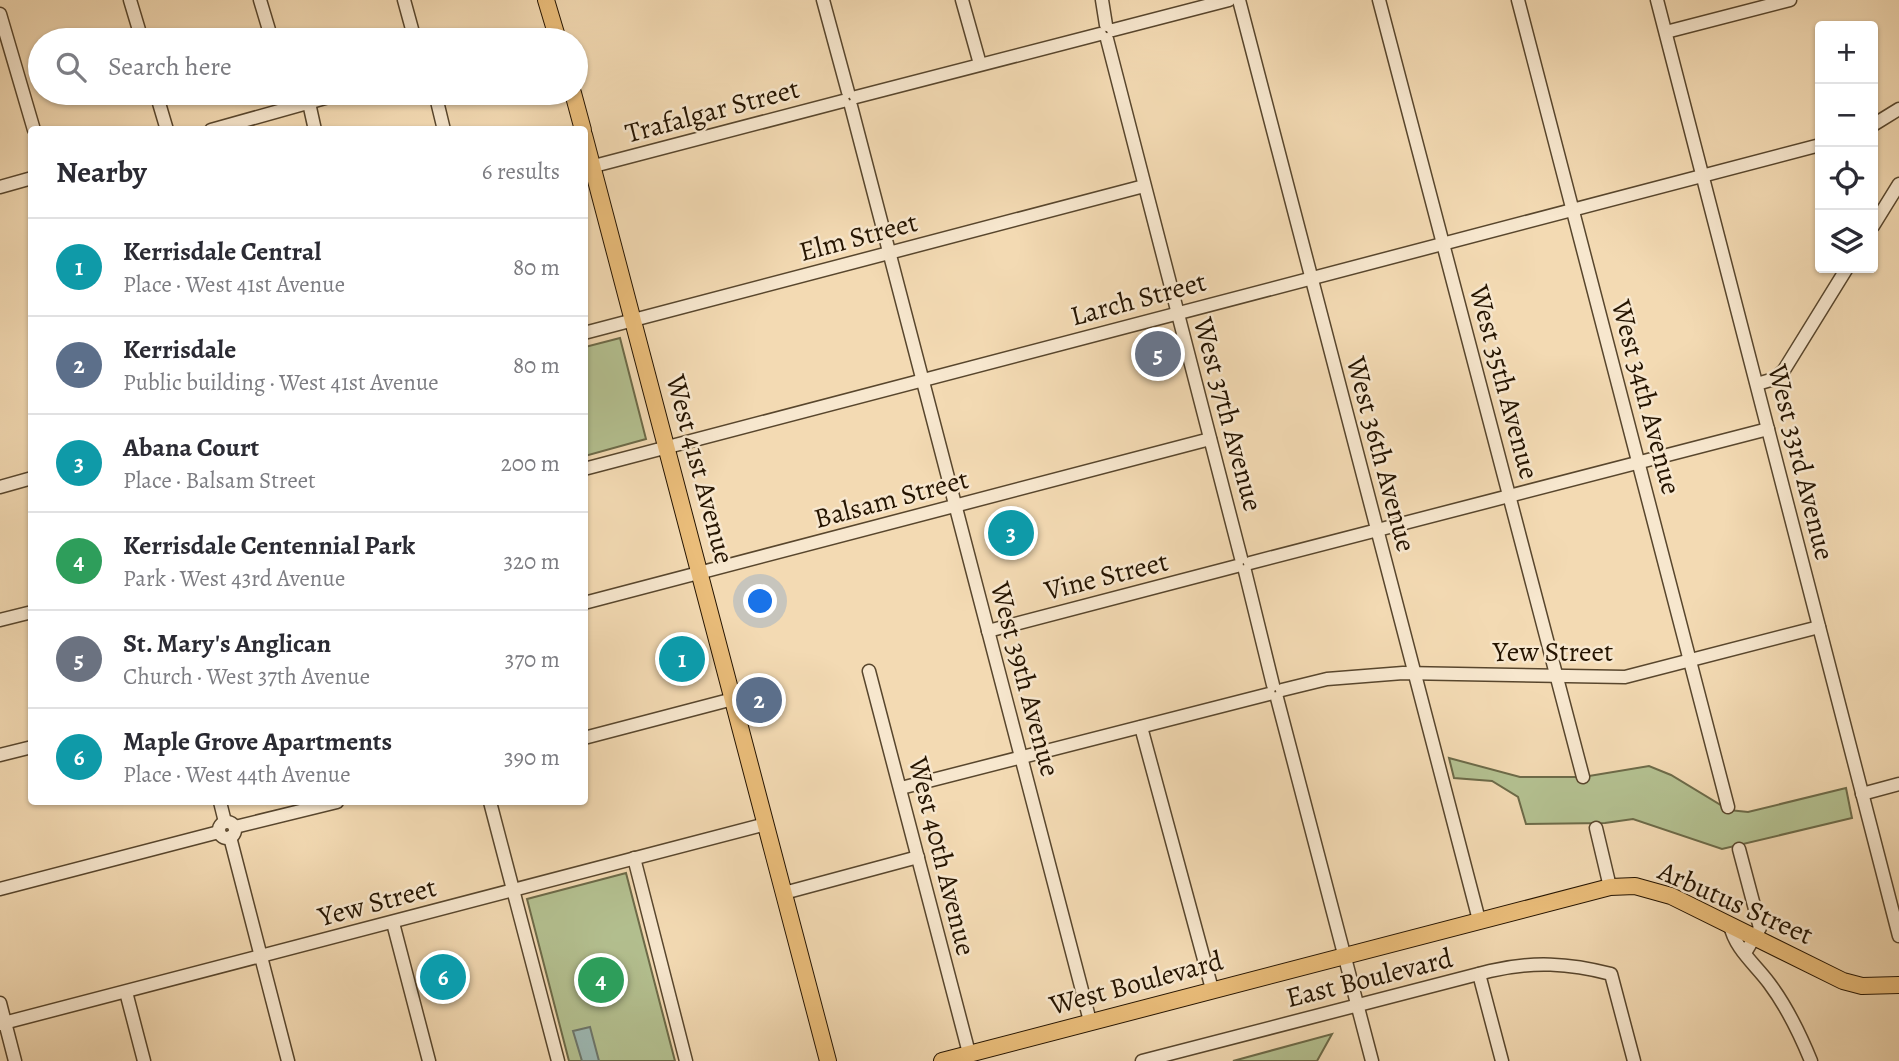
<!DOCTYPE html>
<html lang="en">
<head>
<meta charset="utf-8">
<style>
	body { margin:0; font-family:Alegreya,serif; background:#f7f7f7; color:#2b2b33 }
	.controls { position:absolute; right:21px; top:21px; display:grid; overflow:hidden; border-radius:7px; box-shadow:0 2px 5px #0004 }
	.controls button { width:63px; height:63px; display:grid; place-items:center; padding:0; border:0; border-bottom:2px solid #e1e1e2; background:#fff; color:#2b2b33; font:35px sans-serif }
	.you { position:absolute; left:761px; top:602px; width:24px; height:24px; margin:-18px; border:5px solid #fff; border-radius:50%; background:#1a73e8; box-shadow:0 0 0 10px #1a73e833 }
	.badge { display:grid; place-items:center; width:46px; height:46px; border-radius:50%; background:#7c3aed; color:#fff; font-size:23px; font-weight:700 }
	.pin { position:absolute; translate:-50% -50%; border:4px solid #fff; box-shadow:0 2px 7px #0006 }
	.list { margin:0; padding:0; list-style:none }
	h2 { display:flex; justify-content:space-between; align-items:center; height:91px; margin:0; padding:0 28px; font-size:30px }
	h2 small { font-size:23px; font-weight:400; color:#7c7c81 }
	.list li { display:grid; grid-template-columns:46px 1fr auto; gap:21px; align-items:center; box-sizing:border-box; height:98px; padding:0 28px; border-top:2px solid #e1e1e2 }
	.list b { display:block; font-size:26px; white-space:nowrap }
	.list p { margin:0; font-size:23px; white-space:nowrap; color:#7c7c81 }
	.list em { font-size:23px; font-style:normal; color:#7c7c81 }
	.icon { flex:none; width:38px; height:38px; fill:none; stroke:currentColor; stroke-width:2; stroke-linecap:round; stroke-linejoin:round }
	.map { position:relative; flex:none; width:1899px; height:1061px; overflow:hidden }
	.search { position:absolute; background:#fff; box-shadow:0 2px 5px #0004; left:28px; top:28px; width:560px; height:77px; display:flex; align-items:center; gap:18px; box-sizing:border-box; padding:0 24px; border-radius:38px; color:#7c7c81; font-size:26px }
	.panel { position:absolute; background:#fff; box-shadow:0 2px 5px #0004; left:28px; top:126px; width:560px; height:679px; border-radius:7px }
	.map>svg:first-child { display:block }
	.green { fill:#b4c191; stroke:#6c6a48; stroke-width:2 }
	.water { fill:#9db9b4; stroke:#6d776c; stroke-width:2 }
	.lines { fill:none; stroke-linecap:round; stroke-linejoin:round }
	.minor-casing { stroke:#58462d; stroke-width:15 }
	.major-casing { stroke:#251400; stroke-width:18 }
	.minor { stroke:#f7e7ce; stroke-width:12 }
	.major { stroke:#eabd7a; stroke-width:16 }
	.labels { text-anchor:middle; stroke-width:5; stroke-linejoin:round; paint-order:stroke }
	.street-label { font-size:28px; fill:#251400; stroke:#f7e7ce }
</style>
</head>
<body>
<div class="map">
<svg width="1899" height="1061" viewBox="0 0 1899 1061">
	<rect width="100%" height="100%" fill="#f3dab3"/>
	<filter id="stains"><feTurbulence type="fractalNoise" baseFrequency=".00286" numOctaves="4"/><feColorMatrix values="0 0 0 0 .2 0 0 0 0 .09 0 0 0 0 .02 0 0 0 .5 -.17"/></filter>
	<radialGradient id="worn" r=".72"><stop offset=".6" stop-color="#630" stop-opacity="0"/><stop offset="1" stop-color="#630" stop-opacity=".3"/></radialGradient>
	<g class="green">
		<path d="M620,338L646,439L585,456V347Z"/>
		<path d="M1449,758L1520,777H1583L1649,766L1671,775L1729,810L1748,812L1846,788L1852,818L1722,849L1633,819L1605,823L1526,824L1518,797L1492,781L1454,778Z"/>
		<path d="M626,873L675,1061H569L527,899Z"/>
		<path d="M1332,1034L1317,1061H1233Z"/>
	</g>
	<path class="water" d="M590,1027L599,1061H582L573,1031Z"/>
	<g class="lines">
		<defs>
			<g id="minor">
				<path d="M130,0L142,40"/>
				<path d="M260,0L272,40"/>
				<path d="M404,0L415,40"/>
				<path d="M823,0L848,92"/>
				<path d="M962,0L980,64"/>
				<path d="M1102,0L1106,25"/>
				<path d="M1239,0L1479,920"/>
				<path d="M1379,0L1583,777"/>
				<path d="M1518,0L1728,807"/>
				<path d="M1657,0L1899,936"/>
				<path d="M0,14L34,130"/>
				<path d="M1113,30L1229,0"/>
				<path d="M1666,32L1790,0"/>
				<path d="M1107,39L1241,558"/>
				<path d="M531,40L556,33"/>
				<path d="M156,93L167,130"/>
				<path d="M435,93L444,130"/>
				<path d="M856,97L1100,34"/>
				<path d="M309,103L315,130"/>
				<path d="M851,106L1090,1021"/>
				<path d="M1873,125L1899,109"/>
				<path d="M211,130L343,93"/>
				<path d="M594,166L843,101"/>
				<path d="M0,187L32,178"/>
				<path d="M1873,226L1899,184"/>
				<path d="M584,333L1144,186"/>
				<path d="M1757,384L1774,379L1784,370L1847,268"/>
				<path d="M584,469L1820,145"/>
				<path d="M0,487L32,478"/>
				<path d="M1250,563L1768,429"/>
				<path d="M1245,571L1273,685"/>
				<path d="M584,603L1210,439"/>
				<path d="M0,620L32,612"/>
				<path d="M988,631L1237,566"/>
				<path d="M869,671L969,1053"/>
				<path d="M1282,690L1327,679L1403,673L1625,677L1819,627"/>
				<path d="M1277,698L1372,1061"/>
				<path d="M1141,727L1212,989"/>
				<path d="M584,738L733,699"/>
				<path d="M0,755L32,747"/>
				<path d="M901,788L1269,694"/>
				<path d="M1862,794L1899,784"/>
				<path d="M220,802L225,822"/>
				<path d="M490,802L558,1061"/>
				<circle cx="227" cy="830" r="8"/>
				<path d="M235,827L337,802"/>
				<path d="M1596,828L1610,887"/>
				<path d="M230,837L288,1061"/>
				<path d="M1739,849L1760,928L1745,953"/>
				<path d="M634,858L686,1061"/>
				<path d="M0,889L219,832"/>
				<path d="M784,893L918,857"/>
				<path d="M393,923L429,1061"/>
				<path d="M1730,925C1735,949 1755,964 1769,983C1787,1007 1800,1034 1811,1061"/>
				<path d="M1479,974L1502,1061"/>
				<path d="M126,992L144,1061"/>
				<path d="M0,1003L15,1061"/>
				<path d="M0,1024L766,824"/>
				<path d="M1142,1061L1490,971C1532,961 1569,963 1611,974L1634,1061"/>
			</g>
			<g id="major">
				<path d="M546,0L558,40"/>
				<path d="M573,93L583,130"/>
				<path d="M584,135L828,1061"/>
				<path d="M942,1061L1610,887L1635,886L1671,896L1843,981L1862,986L1899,985"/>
			</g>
		</defs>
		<use href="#minor" class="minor-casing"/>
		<use href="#major" class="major-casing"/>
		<use href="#minor" class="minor"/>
		<use href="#major" class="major"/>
	</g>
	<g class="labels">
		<g class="street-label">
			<text transform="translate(712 110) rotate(-15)" y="10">Trafalgar Street</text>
			<text transform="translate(858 236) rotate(-15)" y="10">Elm Street</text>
			<text transform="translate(1138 298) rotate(-15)" y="10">Larch Street</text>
			<text transform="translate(1505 382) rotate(75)" y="10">West 35th Avenue</text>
			<text transform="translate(1647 397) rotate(75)" y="10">West 34th Avenue</text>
			<text transform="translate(1229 414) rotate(75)" y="10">West 37th Avenue</text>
			<text transform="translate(1382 454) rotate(75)" y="10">West 36th Avenue</text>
			<text transform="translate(1802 462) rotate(76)" y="10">West 33rd Avenue</text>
			<text transform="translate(701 469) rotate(75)" y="10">West 41st Avenue</text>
			<text transform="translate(891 498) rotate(-15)" y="10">Balsam Street</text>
			<text transform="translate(1106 575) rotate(-14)" y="10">Vine Street</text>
			<text x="1553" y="661">Yew Street</text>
			<text transform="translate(1026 679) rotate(75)" y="10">West 39th Avenue</text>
			<text transform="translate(943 856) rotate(76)" y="10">West 40th Avenue</text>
			<text transform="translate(377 901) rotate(-15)" y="10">Yew Street</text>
			<text transform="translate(1736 902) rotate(24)" y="10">Arbutus Street</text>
			<text transform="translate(1369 977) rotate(-14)" y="10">East Boulevard</text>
			<text transform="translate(1136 982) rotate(-15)" y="10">West Boulevard</text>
		</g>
	</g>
	<rect width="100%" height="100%" filter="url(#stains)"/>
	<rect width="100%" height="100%" fill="url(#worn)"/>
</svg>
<div class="controls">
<button>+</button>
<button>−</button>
<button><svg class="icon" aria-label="locate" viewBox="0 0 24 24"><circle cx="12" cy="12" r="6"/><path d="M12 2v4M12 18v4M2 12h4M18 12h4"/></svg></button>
<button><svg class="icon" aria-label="layers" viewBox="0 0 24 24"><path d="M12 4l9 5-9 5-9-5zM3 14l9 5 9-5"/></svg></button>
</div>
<div class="you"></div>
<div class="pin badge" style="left:682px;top:659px;background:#0f9aa8">1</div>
<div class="pin badge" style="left:759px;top:700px;background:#5c6f8a">2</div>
<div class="pin badge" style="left:1011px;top:533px;background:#0f9aa8">3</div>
<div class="pin badge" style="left:601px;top:980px;background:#2e9e5b">4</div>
<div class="pin badge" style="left:1158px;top:354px;background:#6b7280">5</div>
<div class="pin badge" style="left:443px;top:977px;background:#0f9aa8">6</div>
<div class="search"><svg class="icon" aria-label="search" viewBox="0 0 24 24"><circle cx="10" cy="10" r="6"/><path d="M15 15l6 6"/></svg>Search here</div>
<section class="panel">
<h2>Nearby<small>6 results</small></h2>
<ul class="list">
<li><span class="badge" style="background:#0f9aa8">1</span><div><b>Kerrisdale Central</b><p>Place · West 41st Avenue</p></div><em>80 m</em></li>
<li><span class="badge" style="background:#5c6f8a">2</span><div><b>Kerrisdale</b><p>Public building · West 41st Avenue</p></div><em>80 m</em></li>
<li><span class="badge" style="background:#0f9aa8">3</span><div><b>Abana Court</b><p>Place · Balsam Street</p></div><em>200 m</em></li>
<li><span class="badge" style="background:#2e9e5b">4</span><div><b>Kerrisdale Centennial Park</b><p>Park · West 43rd Avenue</p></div><em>320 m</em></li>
<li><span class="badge" style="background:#6b7280">5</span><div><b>St. Mary's Anglican</b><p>Church · West 37th Avenue</p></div><em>370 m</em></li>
<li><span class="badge" style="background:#0f9aa8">6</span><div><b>Maple Grove Apartments</b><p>Place · West 44th Avenue</p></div><em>390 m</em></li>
</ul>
</section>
</div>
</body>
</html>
